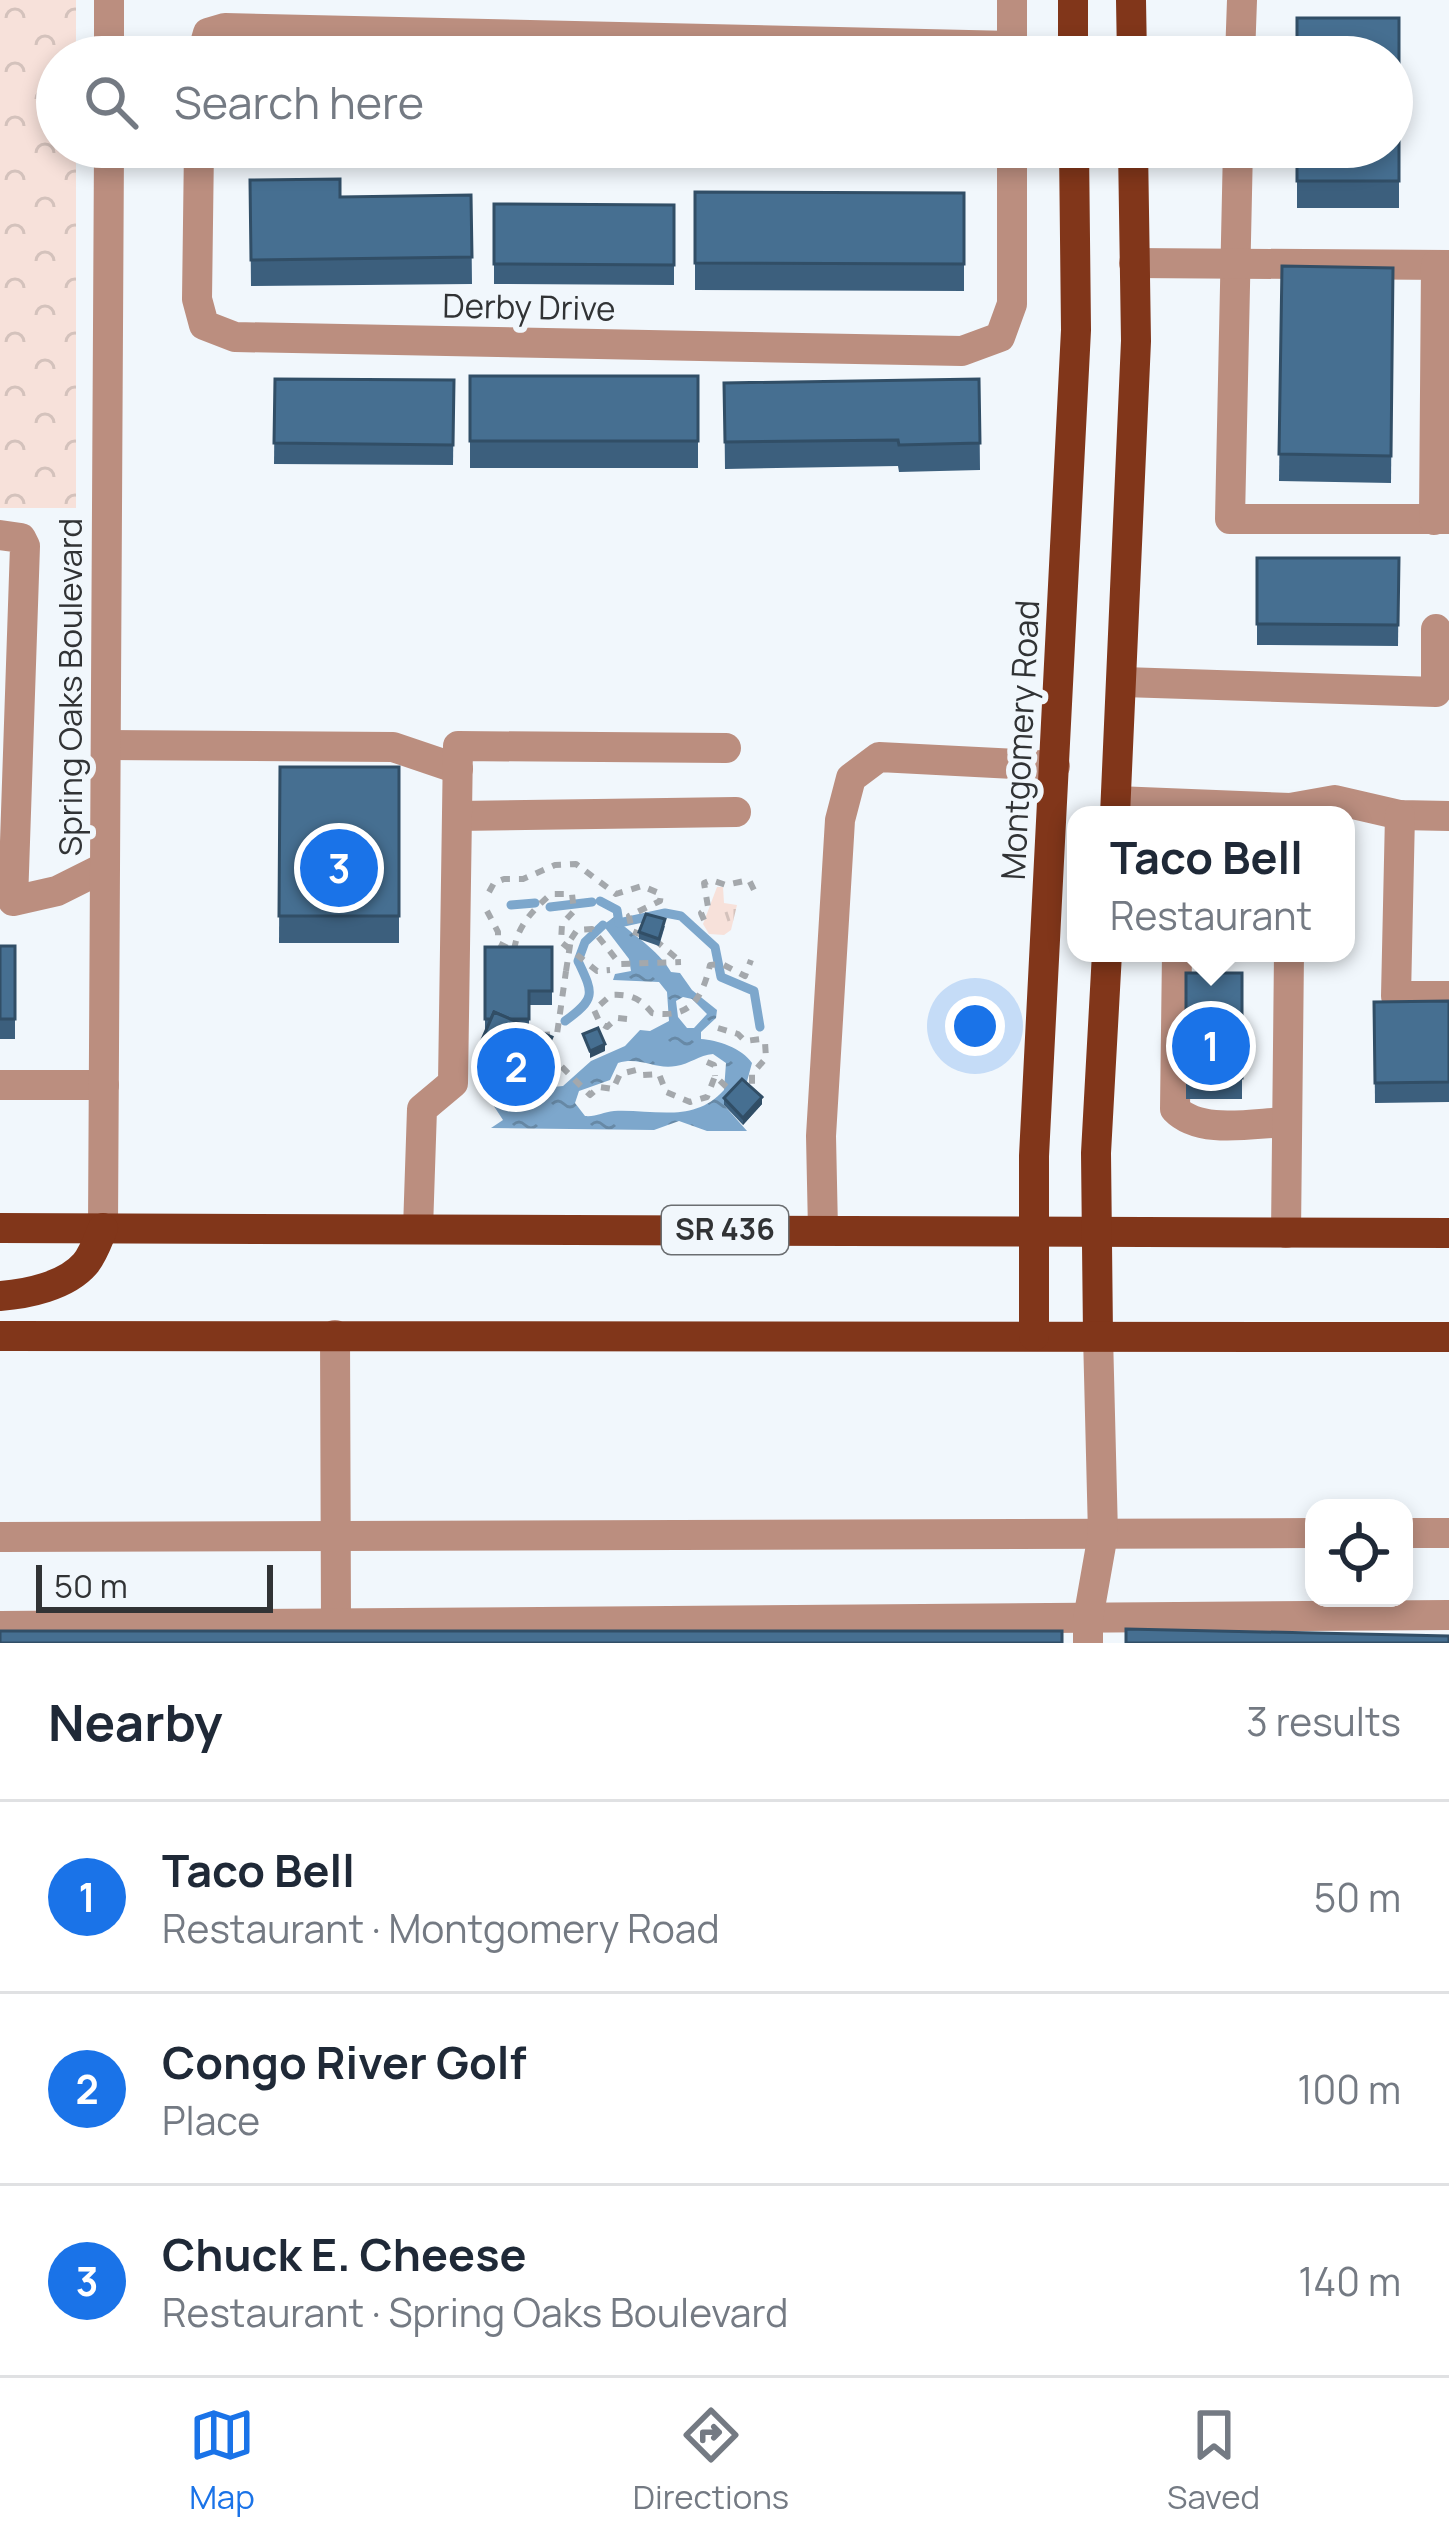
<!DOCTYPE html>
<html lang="en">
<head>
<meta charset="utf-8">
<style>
	body { margin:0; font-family:Manrope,sans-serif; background:#f6f6f7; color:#1f2937 }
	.controls { position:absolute; right:36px; bottom:36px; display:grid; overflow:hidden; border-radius:24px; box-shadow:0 6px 18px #0003 }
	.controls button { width:108px; height:108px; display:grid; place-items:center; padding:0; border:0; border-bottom:3px solid #e0e1e3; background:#fff; color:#1f2937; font:60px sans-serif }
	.scale { position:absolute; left:36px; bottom:30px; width:237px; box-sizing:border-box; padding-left:12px; border:6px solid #313335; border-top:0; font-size:33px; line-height:42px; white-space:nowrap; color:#313335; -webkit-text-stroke:9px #f1f7fc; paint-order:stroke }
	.you { position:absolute; left:975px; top:1026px; width:42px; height:42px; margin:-30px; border:9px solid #fff; border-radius:50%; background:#1a73e8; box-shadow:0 0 0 18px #1a73e833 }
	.badge { display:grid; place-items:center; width:78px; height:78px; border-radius:50%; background:#1a73e8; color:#fff; font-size:39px; font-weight:700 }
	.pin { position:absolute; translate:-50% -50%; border:6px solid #fff; box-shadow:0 3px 12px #0006 }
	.popup { position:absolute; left:1067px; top:806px; width:288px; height:156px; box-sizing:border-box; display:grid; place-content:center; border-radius:24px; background:#fff; filter:drop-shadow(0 3px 9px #0005); font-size:39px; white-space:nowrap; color:#747a83 }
	.popup b { font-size:45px; color:#1f2937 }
	.popup::after { content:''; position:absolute; left:50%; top:100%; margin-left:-24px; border:24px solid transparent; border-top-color:#fff }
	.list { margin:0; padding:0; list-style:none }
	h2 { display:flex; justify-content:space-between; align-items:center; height:156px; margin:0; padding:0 48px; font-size:51px }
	h2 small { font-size:39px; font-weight:400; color:#747a83 }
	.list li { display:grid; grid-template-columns:78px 1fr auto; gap:36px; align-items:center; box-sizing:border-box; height:192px; padding:0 48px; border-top:3px solid #e0e1e3 }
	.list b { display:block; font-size:45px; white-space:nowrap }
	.list p { margin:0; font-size:39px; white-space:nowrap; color:#747a83 }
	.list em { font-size:39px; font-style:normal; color:#747a83 }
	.icon { flex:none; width:66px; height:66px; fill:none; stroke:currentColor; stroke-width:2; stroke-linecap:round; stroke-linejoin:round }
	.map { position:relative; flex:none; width:1449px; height:1643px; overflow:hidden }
	.search { position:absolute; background:#fff; box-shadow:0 6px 18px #0003; left:36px; right:36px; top:36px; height:132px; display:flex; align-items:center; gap:30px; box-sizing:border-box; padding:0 42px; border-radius:66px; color:#747a83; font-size:45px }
	.sheet { height:732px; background:#fff }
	nav { display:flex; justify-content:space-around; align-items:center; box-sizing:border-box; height:168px; border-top:3px solid #e0e1e3; background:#fff; font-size:33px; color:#747a83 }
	nav a { display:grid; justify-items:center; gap:6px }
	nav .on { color:#1a73e8 }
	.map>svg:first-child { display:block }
	.grass { fill:url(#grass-tufts) }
	.forest { fill:url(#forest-crowns) }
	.water { fill:url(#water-ripples); fill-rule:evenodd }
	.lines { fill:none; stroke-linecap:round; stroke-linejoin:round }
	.stream { stroke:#7da7cc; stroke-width:9 }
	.path { stroke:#a4a8ac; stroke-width:6; stroke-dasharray:9 9; stroke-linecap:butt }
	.minor { stroke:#bb8e7f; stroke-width:30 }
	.major { stroke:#81361a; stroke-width:30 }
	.path-bridge { stroke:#a4a8ac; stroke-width:6; stroke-dasharray:9 9; stroke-linecap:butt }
	.wall { fill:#3c5f7d }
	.shaded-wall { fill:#314e66 }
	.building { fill:#466f91; stroke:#314e66; stroke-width:3 }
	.labels { text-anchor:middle; stroke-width:12; stroke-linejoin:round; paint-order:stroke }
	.shield { fill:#f1f7fc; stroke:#6b6e71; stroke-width:3 }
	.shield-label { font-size:30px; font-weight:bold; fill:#313335 }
	.street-label { font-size:33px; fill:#313335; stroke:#f1f7fc }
</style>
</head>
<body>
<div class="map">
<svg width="1449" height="1643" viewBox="0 0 1449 1643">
	<defs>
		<pattern id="grass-tufts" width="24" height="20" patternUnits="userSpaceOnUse" patternTransform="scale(3)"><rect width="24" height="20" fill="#f7e1da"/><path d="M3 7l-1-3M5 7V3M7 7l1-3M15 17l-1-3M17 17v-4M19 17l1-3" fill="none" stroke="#d4c2bc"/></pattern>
		<pattern id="forest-crowns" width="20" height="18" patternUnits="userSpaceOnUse" patternTransform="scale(3)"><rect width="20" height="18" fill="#f7e1da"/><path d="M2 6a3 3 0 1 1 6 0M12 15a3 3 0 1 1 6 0" fill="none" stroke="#d4c2bc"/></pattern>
		<pattern id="water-ripples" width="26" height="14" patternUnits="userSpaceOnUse" patternTransform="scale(3)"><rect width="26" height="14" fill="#7da7cc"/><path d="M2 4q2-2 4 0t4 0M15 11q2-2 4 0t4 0" fill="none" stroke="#6789a6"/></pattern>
	</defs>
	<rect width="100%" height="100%" fill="#f1f7fc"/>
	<path class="grass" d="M717,887H723L724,903L737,905L731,930L724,935L709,934L703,924Z"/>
	<path class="forest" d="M0,0H76V57H57V147H76V508H0Z"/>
	<path class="water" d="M614,917C630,933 659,950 671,972L680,973L692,990L717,1010L716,1018L701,1032V1039C717,1040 742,1048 752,1063L746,1085L724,1105L747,1131H707L679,1121L654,1130L491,1128L503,1120L486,1094L530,1091L538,1095L542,1088L563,1086L591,1061L625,1046L640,1030L650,1031L669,1021L667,992L659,982L613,980L615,974L631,971L629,959L603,925ZM683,997L692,999L707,1014L694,1028H687L678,1017L676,1001ZM713,1054L726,1063L724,1090C694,1124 653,1109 614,1111C603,1112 596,1117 585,1116L575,1103L579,1091L610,1080L618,1063C640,1056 655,1070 676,1066C690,1064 699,1055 713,1054Z"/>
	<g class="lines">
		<g class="stream">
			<path d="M600,901L617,910L619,923L665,913L681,916L715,947L721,977L754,991L760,1027"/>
			<path d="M511,905L535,903"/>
			<path d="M550,907L592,902"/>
			<path d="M565,1021C597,998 593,993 578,961L585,942L603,925"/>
		</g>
		<g class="path">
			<path d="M489,892L494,883L504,879H523L555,865L576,864L616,894L642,886L661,894L660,901L629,916L632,931L642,935"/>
			<path d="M487,911L498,932V943L514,951C517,926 533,910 551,894H572L574,911L562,924L561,942L597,971L610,970"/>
			<path d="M704,920L701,913L708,907L704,883L711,880L726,885L749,880L754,890"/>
			<path d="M571,939L577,930L592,929L620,964L681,962"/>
			<path d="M655,940L681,962"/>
			<path d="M627,1019L617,1018L607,1027L600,1023L594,1010L611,995C631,994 640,998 652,1013C690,1019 702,999 710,965L722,964L745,976L751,960"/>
			<path d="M718,1028L738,1034L745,1041L761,1039L765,1042L766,1058L752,1074V1093"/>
			<path d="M541,1035L557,1034L566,971"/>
			<path d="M549,1054L590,1095L599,1087L613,1089L620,1074L636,1070L643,1075L659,1074L666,1092L690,1102L707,1097L715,1076L734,1094"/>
			<path d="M707,1062L714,1065L715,1076"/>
			<path d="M481,1085H517L519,1081"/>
			<path d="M509,1085L518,1109"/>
		</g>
		<g class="minor">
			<path d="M1012,0V57"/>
			<path d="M109,57V0"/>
			<path d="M201,57L208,33L225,28L1012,46"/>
			<path d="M1240,57L1242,0"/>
			<path d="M199,147L197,299L204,325L235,337L962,351L1000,337L1012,304V147"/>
			<path d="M1238,147L1230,519H1449"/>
			<path d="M1134,263L1449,265"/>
			<path d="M1434,520L1436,265"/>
			<path d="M0,535L21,538L25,546L13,901L57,891L105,867"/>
			<path d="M1123,682L1436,692V629"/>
			<path d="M106,745L393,747L458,769"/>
			<path d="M1116,801L1290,808L1335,800L1400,815L1449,816"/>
			<path d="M1400,815L1396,996H1449"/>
			<path d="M457,816L736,812"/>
			<path d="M1177,953L1175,1109C1200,1135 1253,1123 1287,1122"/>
			<path d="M0,1085H104"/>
			<path d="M103,1228L109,147"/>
			<path d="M418,1229L422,1109L453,1083L458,746L726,748"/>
			<path d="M823,1230L821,1136L840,820L851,778L879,757L1055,766"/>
			<path d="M1286,1233L1289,953"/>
			<path d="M335,1335L336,1624"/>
			<path d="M1404,1533H1449"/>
			<path d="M0,1537L1314,1533"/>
			<path d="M0,1626L1449,1615"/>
			<path d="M1088,1643V1619L1103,1534L1098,1335"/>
		</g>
		<g class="major">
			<path d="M1073,0V57"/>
			<path d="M1131,0L1132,57"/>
			<path d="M1115,815L1136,341L1133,147"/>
			<path d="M0,1228L1449,1233"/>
			<path d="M0,1296C27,1294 66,1286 85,1264C93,1255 98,1240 103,1228"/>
			<path d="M1098,1335L1096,1153L1107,953"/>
			<path d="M0,1336L1449,1337"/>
			<path d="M1034,1336V1156L1076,330L1074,147"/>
		</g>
		<path class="path-bridge" d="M566,971L571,939"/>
	</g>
	<g class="wall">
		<path d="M1399,18V208H1297V147Z"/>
		<path d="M256,147H471V162L256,161Z"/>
		<rect x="496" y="147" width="178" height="14"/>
		<path d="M698,147H964V167L698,164Z"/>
		<path d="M250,180L340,197L471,195L472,284L251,286Z"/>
		<path d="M695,192L964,193V291L695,290Z"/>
		<path d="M494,204L674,205V285L494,284Z"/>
		<path d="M1282,266L1393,268L1391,483L1279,481Z"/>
		<rect x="470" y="376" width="228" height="92"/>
		<path d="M275,379L454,380L453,465L274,464Z"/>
		<path d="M979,379L980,470L899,472L898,466L725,469L724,383Z"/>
		<path d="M1257,558H1399L1398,646L1257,645Z"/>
		<path d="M280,767H399V943H279Z"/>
		<path d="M665,926L659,946L639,939V932Z"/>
		<rect x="0" y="946" width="15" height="93"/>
		<path d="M485,947H552V1005H529V1027L552,1064L539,1094L481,1069V1042L485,1033Z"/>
		<rect x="1186" y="973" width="56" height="126"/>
		<path d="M1449,1001V1102L1375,1103L1374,1002Z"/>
		<path d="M724,1098L762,1104L743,1125L724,1105Z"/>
	</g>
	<g class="shaded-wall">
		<path d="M552,1037V1064L539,1094V1067Z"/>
		<path d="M605,1044V1051L590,1058V1051Z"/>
		<path d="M762,1097V1104L743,1125V1118Z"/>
	</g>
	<g class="building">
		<path d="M1297,18H1399V181H1297V147H1392V57H1297Z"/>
		<path d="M340,179V197L471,195L472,257L251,260L250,180Z"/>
		<path d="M695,192L964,193V264L695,263Z"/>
		<path d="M494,204L674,205V265L494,264Z"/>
		<path d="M1282,266L1393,268L1391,456L1279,454Z"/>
		<rect x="470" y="376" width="228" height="65"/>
		<path d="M275,379L454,380L453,445L274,443Z"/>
		<path d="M979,379L980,443L899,445L898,440L725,442L724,383Z"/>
		<path d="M1257,558H1399L1398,625L1257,624Z"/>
		<path d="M280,767H399V916H279Z"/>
		<path d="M646,914L665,919L659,939L639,932Z"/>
		<rect x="0" y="946" width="15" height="73"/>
		<path d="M485,947H552V991H529V1019H510L494,1012L491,1019H485Z"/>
		<rect x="1186" y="973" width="56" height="105"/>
		<path d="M1449,1001V1082L1375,1083L1374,1002Z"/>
		<path d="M494,1012L552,1037L539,1067L481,1042Z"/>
		<path d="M598,1028L605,1044L590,1051L583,1034Z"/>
		<path d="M742,1079L762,1097L743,1118L724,1098Z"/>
		<path d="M1126,1629L1449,1636V1643H1126Z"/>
		<rect x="0" y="1631" width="1062" height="12"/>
	</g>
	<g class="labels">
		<rect class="shield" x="662" y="1206" width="126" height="48" rx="9"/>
		<g class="shield-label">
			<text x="725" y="1240">SR 436</text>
		</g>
		<g class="street-label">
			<text transform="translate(529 307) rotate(1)" y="12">Derby Drive</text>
			<text transform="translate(70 687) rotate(-90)" y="12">Spring Oaks Boulevard</text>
			<text transform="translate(1020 740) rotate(-87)" y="12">Montgomery Road</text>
		</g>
	</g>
</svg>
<div class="controls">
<button><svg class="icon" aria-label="locate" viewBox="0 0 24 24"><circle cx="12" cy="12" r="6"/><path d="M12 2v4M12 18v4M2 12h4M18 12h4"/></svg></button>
</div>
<div class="scale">50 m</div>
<div class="you"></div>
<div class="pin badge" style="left:1211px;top:1046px">1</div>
<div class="popup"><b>Taco Bell</b>Restaurant</div>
<div class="pin badge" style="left:516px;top:1067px">2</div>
<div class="pin badge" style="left:339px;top:868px">3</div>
<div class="search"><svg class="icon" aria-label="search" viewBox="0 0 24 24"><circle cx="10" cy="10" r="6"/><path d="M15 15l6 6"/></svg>Search here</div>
</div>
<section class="sheet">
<h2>Nearby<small>3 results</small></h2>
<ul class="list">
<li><span class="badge">1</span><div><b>Taco Bell</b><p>Restaurant · Montgomery Road</p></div><em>50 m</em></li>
<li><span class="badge">2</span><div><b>Congo River Golf</b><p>Place</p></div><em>100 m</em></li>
<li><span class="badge">3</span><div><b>Chuck E. Cheese</b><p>Restaurant · Spring Oaks Boulevard</p></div><em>140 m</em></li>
</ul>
</section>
<nav>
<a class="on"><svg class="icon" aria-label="map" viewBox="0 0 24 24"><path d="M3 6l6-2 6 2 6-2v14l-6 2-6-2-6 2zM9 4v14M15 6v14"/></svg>Map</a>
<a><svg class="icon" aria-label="directions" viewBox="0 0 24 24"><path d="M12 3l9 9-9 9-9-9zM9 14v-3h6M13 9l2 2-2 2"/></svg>Directions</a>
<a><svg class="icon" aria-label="saved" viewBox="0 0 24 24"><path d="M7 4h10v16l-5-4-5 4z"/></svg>Saved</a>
</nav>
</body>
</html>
